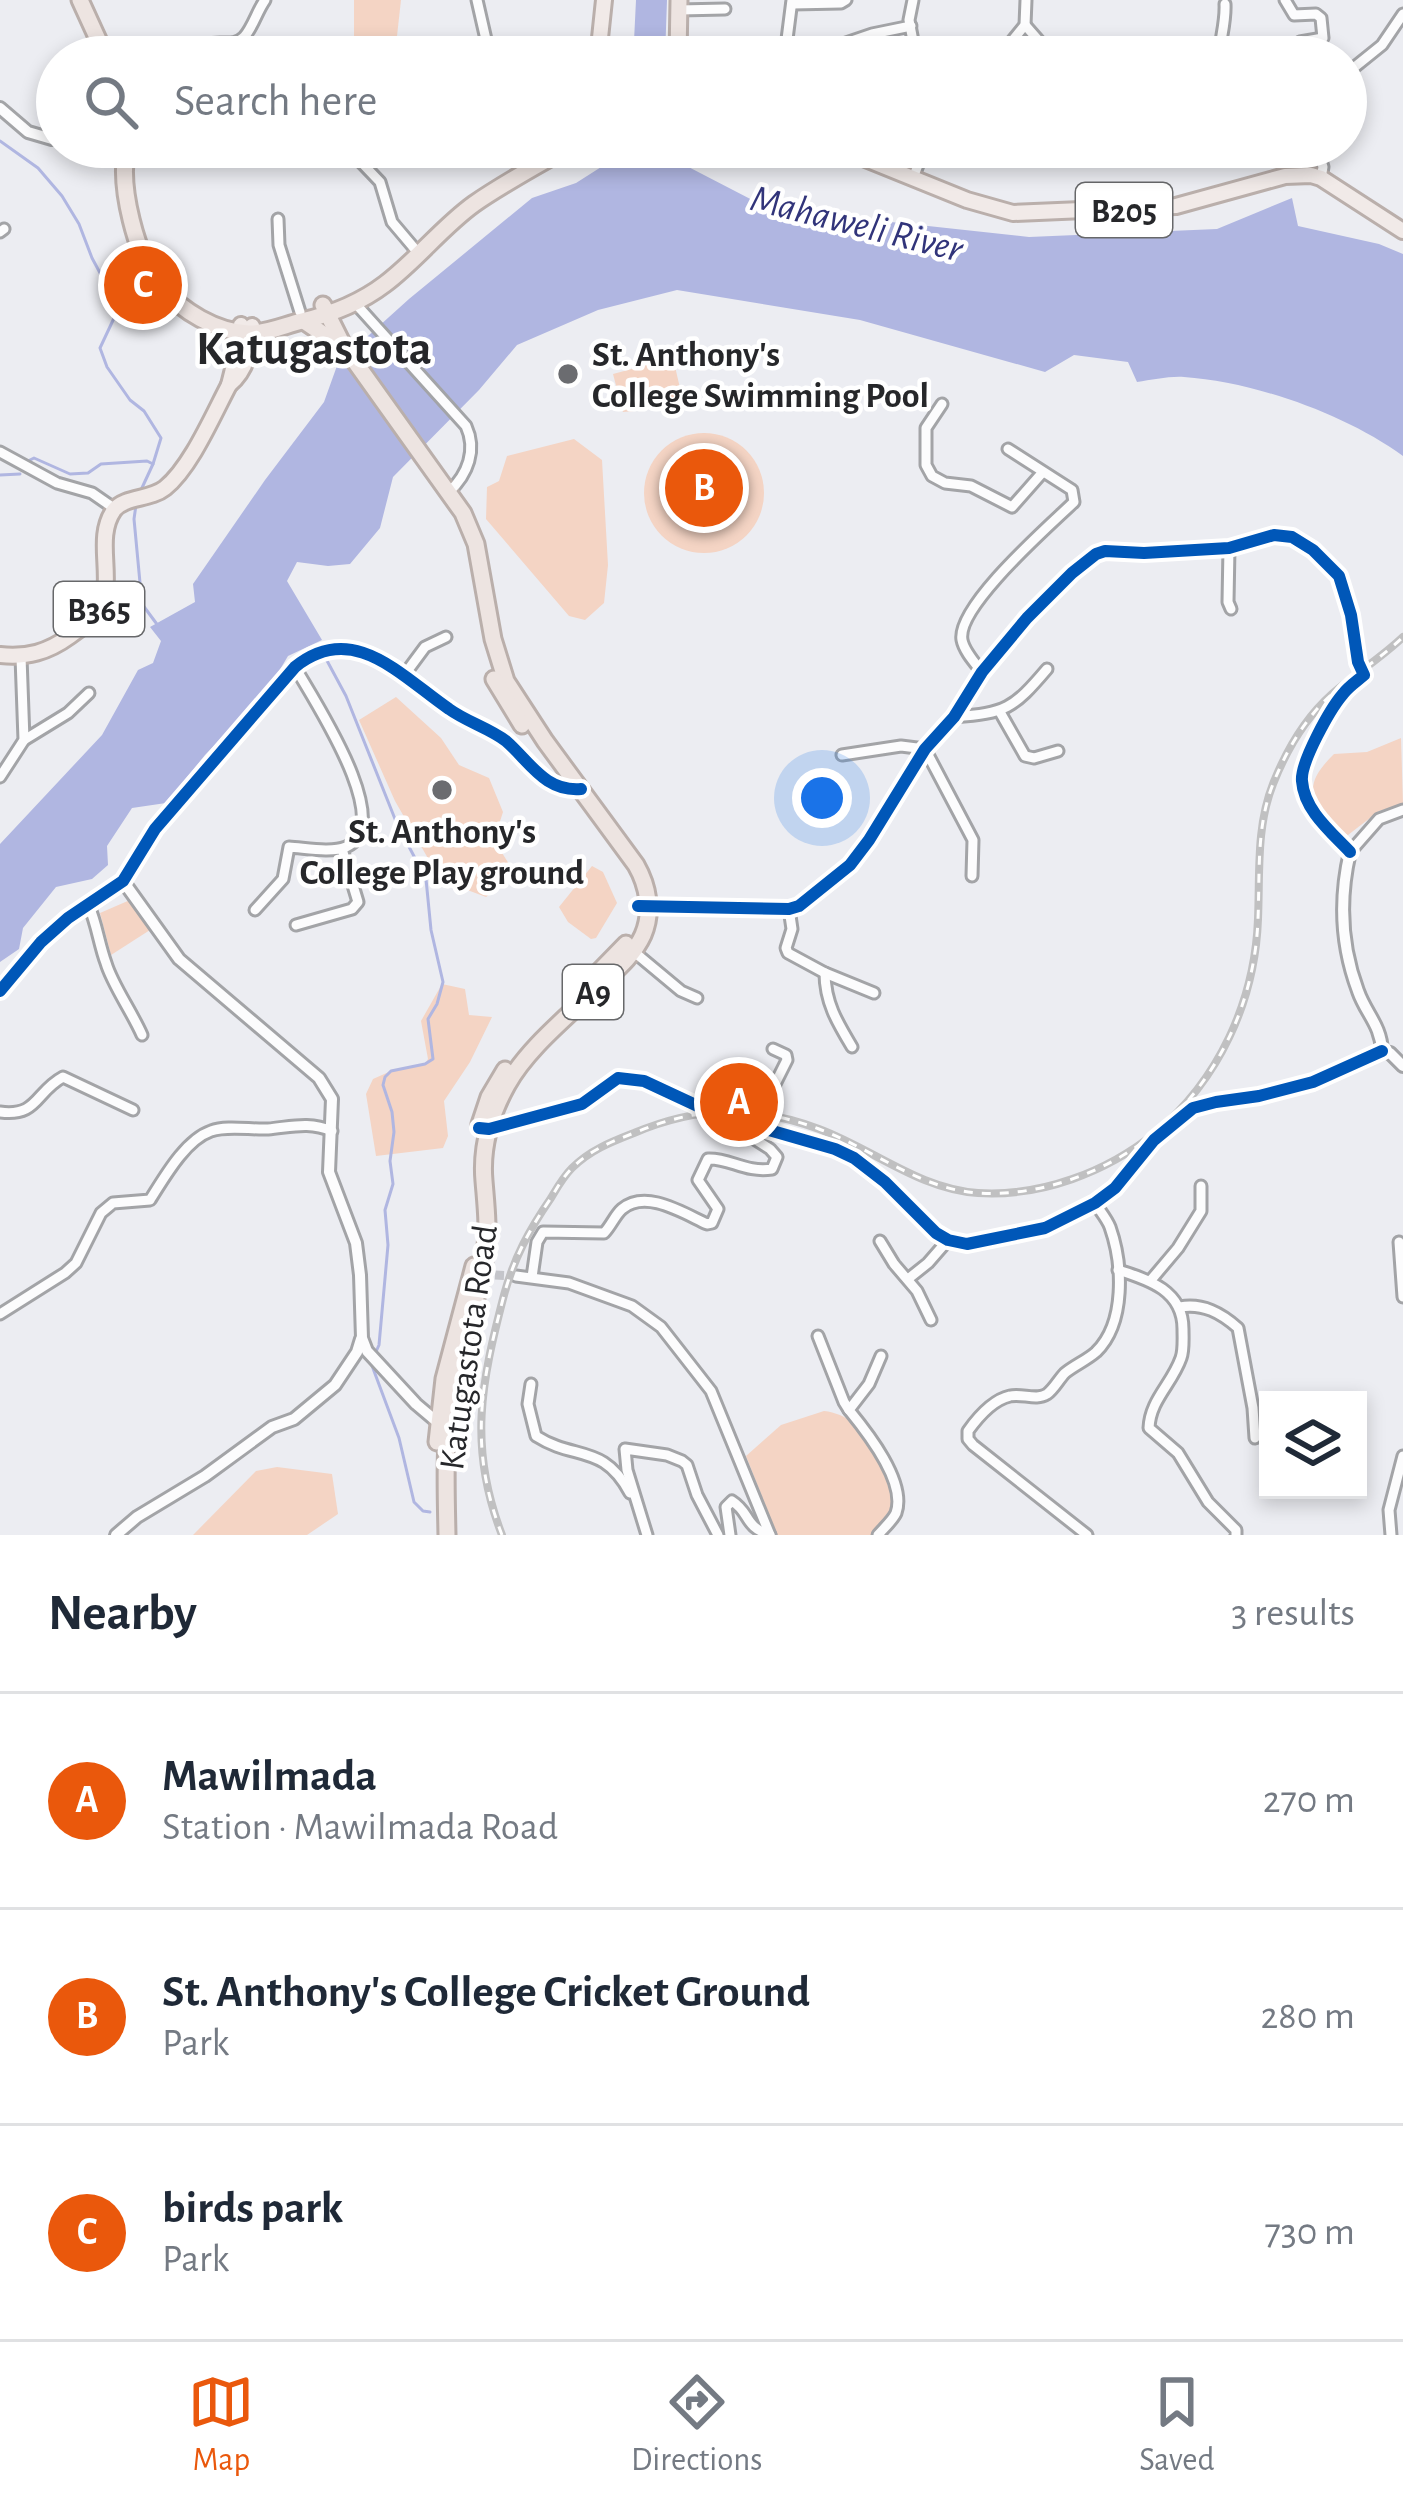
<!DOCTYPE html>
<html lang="en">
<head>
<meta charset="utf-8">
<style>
	body { margin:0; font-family:"Alegreya Sans",sans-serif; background:#f6f6f7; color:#1f2937 }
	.controls { position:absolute; right:36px; bottom:36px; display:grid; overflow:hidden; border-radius:0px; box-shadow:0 6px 18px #0003 }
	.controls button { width:108px; height:108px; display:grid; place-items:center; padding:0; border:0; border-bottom:3px solid #e0e1e3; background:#fff; color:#1f2937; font:60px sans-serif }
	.you { position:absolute; left:822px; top:798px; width:42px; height:42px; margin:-30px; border:9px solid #fff; border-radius:50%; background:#1a73e8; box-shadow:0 0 0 18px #1a73e833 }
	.badge { display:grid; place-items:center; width:78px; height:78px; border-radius:50%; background:#ea580c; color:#fff; font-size:39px; font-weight:700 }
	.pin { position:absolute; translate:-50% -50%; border:6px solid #fff; box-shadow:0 3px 12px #0006 }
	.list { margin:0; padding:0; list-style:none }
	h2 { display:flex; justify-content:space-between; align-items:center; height:156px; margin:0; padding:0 48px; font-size:51px }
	h2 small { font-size:39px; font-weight:400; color:#747a83 }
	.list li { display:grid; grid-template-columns:78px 1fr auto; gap:36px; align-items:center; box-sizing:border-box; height:216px; padding:0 48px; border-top:3px solid #e0e1e3 }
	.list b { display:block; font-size:45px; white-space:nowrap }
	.list p { margin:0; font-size:39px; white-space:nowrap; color:#747a83 }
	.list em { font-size:39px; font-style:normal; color:#747a83 }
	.icon { flex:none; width:66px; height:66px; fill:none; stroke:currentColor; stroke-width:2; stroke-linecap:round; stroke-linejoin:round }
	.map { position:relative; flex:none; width:1403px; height:1535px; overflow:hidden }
	.search { position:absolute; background:#fff; box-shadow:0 6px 18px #0003; left:36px; right:36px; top:36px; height:132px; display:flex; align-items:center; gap:30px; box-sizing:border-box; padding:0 42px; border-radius:66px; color:#747a83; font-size:45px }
	.sheet { height:804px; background:#fff }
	nav { display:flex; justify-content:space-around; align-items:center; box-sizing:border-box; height:168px; border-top:3px solid #e0e1e3; background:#fff; font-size:33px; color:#747a83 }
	nav a { display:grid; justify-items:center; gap:6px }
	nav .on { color:#ea580c }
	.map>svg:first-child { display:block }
	.green { fill:#f4d4c4 }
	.water { fill:#b0b6e1 }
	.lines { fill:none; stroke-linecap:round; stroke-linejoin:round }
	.stream { stroke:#b0b6e1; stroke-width:3 }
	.minor-tunnel { stroke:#c4c5ca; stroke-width:9; stroke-dasharray:9 4.5; stroke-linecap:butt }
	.minor-casing { stroke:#a3a4a7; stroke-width:15 }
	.tertiary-casing { stroke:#a3a4a7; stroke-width:16 }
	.primary-casing { stroke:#baafab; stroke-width:20 }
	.trunk-casing { stroke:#baafab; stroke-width:21 }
	.minor { stroke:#fcfcfd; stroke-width:9 }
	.tertiary { stroke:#fcfcfd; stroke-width:10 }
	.primary { stroke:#f1eae8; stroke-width:14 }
	.trunk { stroke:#ede4e1; stroke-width:15 }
	.rail-casing { stroke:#c0c0c1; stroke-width:8 }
	.rail { stroke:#fff; stroke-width:3; stroke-dasharray:9; stroke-linecap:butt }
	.cycleway-casing { stroke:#fff; stroke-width:20 }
	.cycleway { stroke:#0057b8; stroke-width:12 }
	.poi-dot { fill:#6b6c70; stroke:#fff; stroke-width:4.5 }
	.labels { text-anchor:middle; stroke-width:9; stroke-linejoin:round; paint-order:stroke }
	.shield { fill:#fff; stroke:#67686a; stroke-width:3 }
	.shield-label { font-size:33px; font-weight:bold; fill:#26272a }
	.poi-label { font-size:36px; font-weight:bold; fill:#26272a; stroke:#fff; text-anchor:start }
	.street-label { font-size:36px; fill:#26272a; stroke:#fff }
	.water-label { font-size:39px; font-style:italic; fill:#31347a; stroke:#fff }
	.district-label { font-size:48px; font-weight:bold; fill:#26272a; stroke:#fff }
</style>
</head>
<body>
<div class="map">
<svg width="1403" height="1535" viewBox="0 0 1403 1535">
	<rect width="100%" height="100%" fill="#ecedf2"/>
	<g class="green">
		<path d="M354,0H401L396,45L354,38Z"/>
		<path d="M665,360L674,362L682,397L655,403L648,397L634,411L623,412L613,374Z"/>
		<circle cx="704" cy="493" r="60"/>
		<path d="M574,439L602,460L608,565L604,603L585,620L569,616L486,519L487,487L499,481L507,456Z"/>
		<path d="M396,697L441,738L459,765L489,778L503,812L494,840L509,864L505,883L486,897L462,888L433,867L395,801L359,720Z"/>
		<path d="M1401,738L1403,804L1379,811L1348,835C1337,830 1333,824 1325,815C1304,791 1313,775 1334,754L1367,752Z"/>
		<path d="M592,866L603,872L617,903L596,938L591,939L568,922L559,907Z"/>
		<path d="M130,900L150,930L111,955L100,913Z"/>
		<path d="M442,984L465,989L469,1015L492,1017L470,1062L444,1101L448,1136L443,1148L376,1156L366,1094L373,1079L391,1071L425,1064L428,1059L421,1021Z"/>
		<path d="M824,1411C870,1416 894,1474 893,1514L874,1535H777L746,1456L781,1425Z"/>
		<path d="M277,1467L332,1474L338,1514L307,1535H193L256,1471Z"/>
	</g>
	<g class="water">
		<path d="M636,0H667L665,57H624L619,52L634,41Z"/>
		<path d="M620,147H670L675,160L760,204L845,217L1029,237L1217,229L1292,198L1298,226L1379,244L1403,254V456C1345,414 1255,382 1184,377C1169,376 1152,380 1137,382L1128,362L1074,355L1045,372L860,320L677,290L598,310L517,345L479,390L393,477L380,528L350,564L328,566L297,562L287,581L322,640L288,656L269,688L205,755L166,803L132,808L107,846L108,865L92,879L56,887L23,928L19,949L0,962V844L102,735L138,670L153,663L161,641L150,627L195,602L193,584L265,480L324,402L338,363L409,299L532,198L576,183L620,155Z"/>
	</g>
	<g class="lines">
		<g class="stream">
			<path d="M0,141L38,168L62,196L79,224L92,258L114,299L115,316L100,348L107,367L130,400L144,411L161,438L153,464"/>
			<path d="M28,461L34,458L70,474L88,473L101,464L147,461L153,464L141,490"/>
			<path d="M0,475L20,474"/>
			<path d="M136,505L134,519L142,604L159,627"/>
			<path d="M325,657L346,696L397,824L426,879L431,930L443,982L437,1004L428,1019L433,1059L425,1064L391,1071L385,1077L383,1085L392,1112L394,1132L390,1161L393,1184L385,1210L388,1245L379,1345L375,1354"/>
			<path d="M371,1363L399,1438L414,1502L423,1511L430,1512"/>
		</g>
		<path class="minor-tunnel" d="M495,1275L516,1276"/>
		<defs>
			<g id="minor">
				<path d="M477,0L490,57"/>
				<path d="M913,0L909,20L916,57"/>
				<path d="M1285,0L1294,15L1316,14L1321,18L1323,38L1300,42V57"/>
				<path d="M792,4L841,3L846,0"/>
				<path d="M679,10L725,9"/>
				<path d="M1025,25L1053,57"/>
				<path d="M785,55L792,0"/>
				<path d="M188,57C212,31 229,52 244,37C253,27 257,11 265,0"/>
				<path d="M777,57L825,50L872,34L911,26"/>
				<path d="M999,57L1025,25L1026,0"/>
				<path d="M1219,57C1220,39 1226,23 1225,4"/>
				<path d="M1346,74L1382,45L1403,14"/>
				<path d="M351,147L360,161L380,182L392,222L414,248"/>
				<path d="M529,147L539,165"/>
				<path d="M1317,147L1323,167L1321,178"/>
				<path d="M913,178L925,147"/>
				<path d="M278,219L279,245L300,312"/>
				<path d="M0,232L4,229"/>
				<path d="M355,303L466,426C477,450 468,474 449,492"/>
				<path d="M942,404L926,428V465L932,476L945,483L971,486L1012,507L1042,473"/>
				<path d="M0,452L57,483L92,493L115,509"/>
				<path d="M1229,548L1228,602L1231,609"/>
				<path d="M982,672C975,663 964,651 962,640C956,607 1049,526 1074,502L1072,490L1008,449"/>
				<path d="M405,674L425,647L446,637"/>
				<path d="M1000,712L1025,756L1034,758L1058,751"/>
				<path d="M954,717C1006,713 1013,709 1047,669"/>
				<path d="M24,740L68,713L89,693"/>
				<path d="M842,755L901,746L925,749L973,840L972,876"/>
				<path d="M0,777L24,740L21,657"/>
				<path d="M1350,852L1379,819L1403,810"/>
				<path d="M89,906C97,925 99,944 106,963C112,984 132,1012 142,1035"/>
				<path d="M789,909L792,929L786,948L788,953L825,973L874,993"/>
				<path d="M255,910L283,879L289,847C306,848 331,853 346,847C398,825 311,696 295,667"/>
				<path d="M296,925L352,909L358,902L342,849"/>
				<path d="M633,951L681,991L697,998"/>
				<path d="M825,973C825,1002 837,1022 852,1047"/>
				<path d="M695,1105L770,1094L787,1060L786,1055L773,1049"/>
				<path d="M0,1112C38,1117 35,1092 63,1077L133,1110"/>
				<path d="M880,1241L894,1264L917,1291L931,1320"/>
				<path d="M1399,1242L1403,1297"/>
				<path d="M1118,1270C1150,1280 1183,1291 1183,1329C1183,1338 1184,1350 1181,1358C1172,1384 1150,1400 1149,1428L1178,1453L1208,1502L1236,1530V1535"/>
				<path d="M516,1276L569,1283L632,1306L661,1327L711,1391L770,1535"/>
				<path d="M532,1277L537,1242L543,1232L604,1233C611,1226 615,1215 622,1209C646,1189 683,1213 707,1224L712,1223L718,1209L698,1180L708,1159C730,1158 745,1173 772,1169L777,1157L770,1149L723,1119"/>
				<path d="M908,1279L928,1263L948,1240"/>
				<path d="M1151,1280L1178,1248L1201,1211V1186"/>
				<path d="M1180,1307C1203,1303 1221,1313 1238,1328L1253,1408L1255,1438"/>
				<path d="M0,1314L65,1273L76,1263L101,1213L113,1203L150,1200C164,1178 185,1140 211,1131C227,1125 251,1130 268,1129C291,1127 309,1121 332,1131"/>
				<path d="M818,1336L844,1402L849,1410"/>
				<path d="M531,1384L528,1404L536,1436C575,1461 603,1443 630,1493"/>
				<path d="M647,1535L627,1470L625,1449L667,1455L682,1461L687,1465L697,1495L718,1535"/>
				<path d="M730,1535L726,1507L732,1501C751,1513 743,1526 770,1535"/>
				<path d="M878,1535C883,1529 893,1520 896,1513C907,1482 867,1432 849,1410L869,1384L881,1356"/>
				<path d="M1087,1535L973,1445L968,1439V1431C978,1417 992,1400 1010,1396C1022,1393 1036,1401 1047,1394C1054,1389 1059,1379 1065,1373C1075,1365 1087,1360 1096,1352C1126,1323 1123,1264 1110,1227C1107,1219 1100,1211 1095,1203"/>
				<path d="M1391,1535L1389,1510L1403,1456"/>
			</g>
			<g id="tertiary">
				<path d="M0,108L28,132L52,139L57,136"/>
				<path d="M123,881L179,959L319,1078L332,1099L329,1172L356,1243L360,1275L362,1338L367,1351L416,1404L442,1426"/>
				<path d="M638,906L789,909L799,906L850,865L869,840L925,749L954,717L982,672L1027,618L1072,573L1096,554L1105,551L1144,553L1229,548L1274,535L1292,537L1313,550L1339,576L1351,615L1358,662L1364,675C1357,681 1348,687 1343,694C1330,709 1300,763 1302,781C1304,810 1331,832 1350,852C1339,899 1341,946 1358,991C1366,1014 1381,1025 1382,1051"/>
				<path d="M0,991L41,942L68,918L123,881L155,829L295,667C353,620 401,676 449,709C467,722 489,728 506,741C530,762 545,792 581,789"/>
				<path d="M1382,1051L1390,1053L1403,1066"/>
				<path d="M485,1128L582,1104L618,1078L644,1081L717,1115L835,1149L854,1158L885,1182L936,1233L948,1240L967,1244L1045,1228L1095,1203L1115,1188L1154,1140L1193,1108L1216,1102L1259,1096L1313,1082L1382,1051"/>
				<path d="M116,1535L137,1517L205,1476L272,1427L294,1419L335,1385L357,1352L361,1339"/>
			</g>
			<g id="primary">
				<path d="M598,57L604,0"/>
				<path d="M836,147L967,200L1013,213L1176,206L1285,176L1311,175L1321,178L1403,231"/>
				<path d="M229,385L238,349L241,325"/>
				<path d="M0,655C27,658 48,652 70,636C80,629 91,621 98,611C117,581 93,540 114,510C125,496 150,500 165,488C191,467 213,415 229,385C248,369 250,349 252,326"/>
			</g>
			<g id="trunk">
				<path d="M80,0L106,57"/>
				<path d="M678,57L679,0"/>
				<path d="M127,148C118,185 136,257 161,287C182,311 216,332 248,333C266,334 285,325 302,321C332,314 360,303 385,284C417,260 442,227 474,204C504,183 537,166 568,147"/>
				<path d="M323,305L343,345L463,513L476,544L493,639L506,681L545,741L636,865C648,886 653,912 643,935C634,955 616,970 601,984C570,1015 529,1046 507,1085C491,1114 481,1148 484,1181C486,1206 489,1229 485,1254C479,1300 461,1343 453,1388C444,1437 446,1486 447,1535"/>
				<path d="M304,321L323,334L340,355"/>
				<path d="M494,679L522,725"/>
				<path d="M588,983L626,944"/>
				<path d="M480,1124L489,1097L505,1070"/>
				<path d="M437,1442L444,1379L474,1266"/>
			</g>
		</defs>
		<use href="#minor" class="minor-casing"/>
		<use href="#tertiary" class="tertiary-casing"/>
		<use href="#primary" class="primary-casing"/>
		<use href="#trunk" class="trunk-casing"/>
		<use href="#minor" class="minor"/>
		<use href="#tertiary" class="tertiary"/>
		<use href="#primary" class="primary"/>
		<use href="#trunk" class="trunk"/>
		<defs>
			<path id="rail" d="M502,1535C468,1447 481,1383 504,1295C514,1258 529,1230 551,1198C557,1188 563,1177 572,1168C590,1150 611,1142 634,1133C698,1106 754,1105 819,1129C873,1149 919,1189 978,1193C1041,1197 1107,1172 1155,1133C1219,1080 1255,1001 1258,919C1260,873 1256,827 1273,784C1286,751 1305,718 1332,694C1355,674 1381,658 1403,637"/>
		</defs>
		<use href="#rail" class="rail-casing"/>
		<use href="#rail" class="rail"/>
		<defs>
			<g id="cycleway">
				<path d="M638,906L789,909L799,906L850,865L869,840L925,749L954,717L982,672L1027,618L1072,573L1096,554L1105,551L1144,553L1229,548L1274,535L1292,537L1313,550L1339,576L1351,615L1358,662L1364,675C1357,681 1348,687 1343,694C1330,709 1300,763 1302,781C1304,810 1331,832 1350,852"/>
				<path d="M0,991L41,942L68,918L123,881L155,829L295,667C353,620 401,676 449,709C467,722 489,728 506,741C530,762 545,792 581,789"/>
				<path d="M479,1128L489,1129L582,1104L618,1078L644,1081L717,1115L835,1149L854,1158L885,1182L936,1233L948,1240L967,1244L1045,1228L1095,1203L1115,1188L1154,1140L1193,1108L1216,1102L1259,1096L1313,1082L1382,1051"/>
			</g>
		</defs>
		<use href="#cycleway" class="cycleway-casing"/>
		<use href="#cycleway" class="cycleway"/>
	</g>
	<g class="poi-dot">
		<circle cx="568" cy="374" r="12"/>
		<circle cx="442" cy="790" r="12"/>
	</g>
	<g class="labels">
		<g class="shield">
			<rect x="1076" y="183" width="96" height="54" rx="9"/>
			<rect x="54" y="582" width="90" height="54" rx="9"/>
			<rect x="563" y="965" width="60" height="54" rx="9"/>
		</g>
		<g class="shield-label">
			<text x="1124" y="222">B205</text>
			<text x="99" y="621">B365</text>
			<text x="593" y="1004">A9</text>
		</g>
		<g class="poi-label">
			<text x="592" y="366">St. Anthony's<tspan x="592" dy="41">College Swimming Pool</tspan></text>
			<text x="442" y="843" text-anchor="middle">St. Anthony's<tspan x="442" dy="41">College Play ground</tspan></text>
		</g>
		<g class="street-label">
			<text transform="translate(467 1347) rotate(-82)" y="13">Katugastota Road</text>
		</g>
		<g class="water-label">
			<text transform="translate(857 222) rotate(14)" y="14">Mahaweli River</text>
		</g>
		<g class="district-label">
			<text x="314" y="364">Katugastota</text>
		</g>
	</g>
</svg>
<div class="controls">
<button><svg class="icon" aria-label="layers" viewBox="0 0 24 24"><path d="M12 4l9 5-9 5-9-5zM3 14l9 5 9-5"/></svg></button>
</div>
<div class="you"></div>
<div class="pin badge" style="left:739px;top:1102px">A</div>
<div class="pin badge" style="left:704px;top:488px">B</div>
<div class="pin badge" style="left:143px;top:285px">C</div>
<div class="search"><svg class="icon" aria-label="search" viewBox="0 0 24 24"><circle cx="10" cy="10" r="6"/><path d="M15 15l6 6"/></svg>Search here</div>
</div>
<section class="sheet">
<h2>Nearby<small>3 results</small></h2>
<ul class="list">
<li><span class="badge">A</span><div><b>Mawilmada</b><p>Station · Mawilmada Road</p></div><em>270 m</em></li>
<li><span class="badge">B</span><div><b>St. Anthony's College Cricket Ground</b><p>Park</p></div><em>280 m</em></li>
<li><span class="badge">C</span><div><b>birds park</b><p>Park</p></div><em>730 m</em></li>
</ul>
</section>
<nav>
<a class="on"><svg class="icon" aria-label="map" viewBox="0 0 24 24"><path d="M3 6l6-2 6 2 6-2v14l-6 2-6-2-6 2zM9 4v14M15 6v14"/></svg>Map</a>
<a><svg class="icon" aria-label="directions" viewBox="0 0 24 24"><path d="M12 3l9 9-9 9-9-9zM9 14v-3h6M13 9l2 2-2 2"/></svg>Directions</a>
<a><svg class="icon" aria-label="saved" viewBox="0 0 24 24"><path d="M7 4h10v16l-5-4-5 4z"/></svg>Saved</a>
</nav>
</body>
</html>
